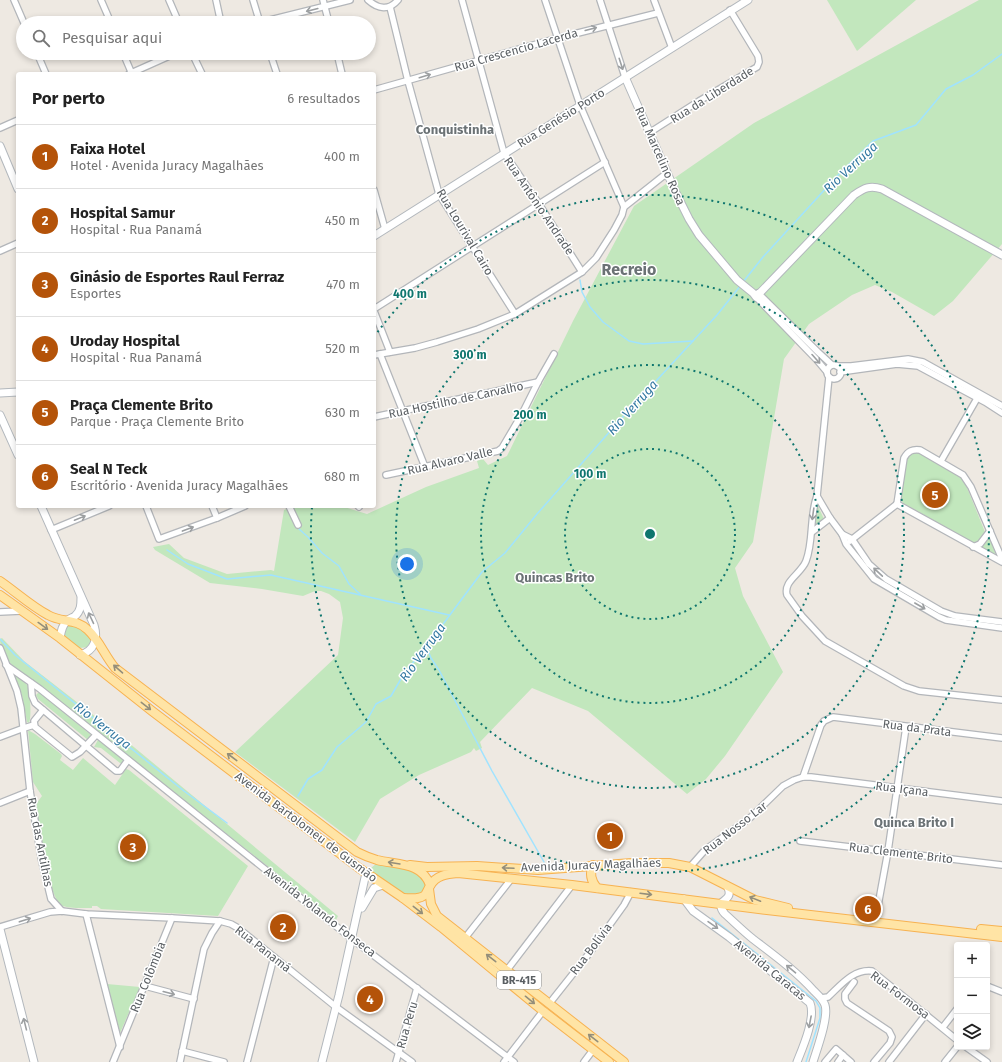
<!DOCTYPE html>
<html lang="pt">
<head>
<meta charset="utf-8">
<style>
	body { margin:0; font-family:"Fira Sans",sans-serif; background:#f6f6f6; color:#222 }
	.controls { position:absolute; right:12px; bottom:12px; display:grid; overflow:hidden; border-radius:4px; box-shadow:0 2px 6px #0003 }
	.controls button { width:36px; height:36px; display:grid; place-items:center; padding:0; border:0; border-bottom:1px solid #e0e0e0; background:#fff; color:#222; font:20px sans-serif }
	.you { position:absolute; left:407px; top:564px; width:14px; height:14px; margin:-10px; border:3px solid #fff; border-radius:50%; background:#1a73e8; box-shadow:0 0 0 6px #1a73e833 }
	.badge { display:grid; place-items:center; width:26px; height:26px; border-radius:50%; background:#b45309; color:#fff; font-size:13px; font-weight:700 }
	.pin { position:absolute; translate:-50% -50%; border:2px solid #fff; box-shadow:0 1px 4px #0006 }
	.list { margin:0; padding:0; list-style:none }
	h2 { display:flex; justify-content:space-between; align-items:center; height:52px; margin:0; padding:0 16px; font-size:17px }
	h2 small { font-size:13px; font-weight:400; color:#767676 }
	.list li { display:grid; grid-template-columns:26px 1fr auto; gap:12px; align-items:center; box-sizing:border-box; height:64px; padding:0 16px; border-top:1px solid #e0e0e0 }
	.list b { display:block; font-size:15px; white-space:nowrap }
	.list p { margin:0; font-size:13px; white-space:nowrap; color:#767676 }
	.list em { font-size:13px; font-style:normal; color:#767676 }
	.icon { flex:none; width:22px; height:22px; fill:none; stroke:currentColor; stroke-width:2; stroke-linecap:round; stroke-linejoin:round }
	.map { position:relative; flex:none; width:1002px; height:1062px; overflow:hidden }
	.search { position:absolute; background:#fff; box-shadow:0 2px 6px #0003; left:16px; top:16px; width:360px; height:44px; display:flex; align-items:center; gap:10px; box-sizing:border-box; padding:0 14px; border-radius:22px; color:#767676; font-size:15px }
	.panel { position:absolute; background:#fff; box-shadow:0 2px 6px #0003; left:16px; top:72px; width:360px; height:436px; border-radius:4px }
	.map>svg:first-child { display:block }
	.green { fill:#c2e7bd }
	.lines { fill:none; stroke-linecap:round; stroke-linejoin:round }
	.stream { stroke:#a0e3ff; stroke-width:1.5 }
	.street-casing { stroke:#b3b6ba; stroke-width:8 }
	.secondary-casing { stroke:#b3b8bd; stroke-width:9 }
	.primary-casing { stroke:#f7b251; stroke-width:10 }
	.street { stroke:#fff; stroke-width:5.5 }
	.secondary { stroke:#fff; stroke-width:7 }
	.primary { stroke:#ffe4a5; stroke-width:8 }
	.oneway { stroke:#9c9fa1 }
	.oneway2 { stroke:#948e7a }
	.ring { fill:none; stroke:#0f766e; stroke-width:2; stroke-dasharray:2 4 }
	.labels { text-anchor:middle; stroke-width:3; stroke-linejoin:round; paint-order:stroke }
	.shield { fill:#fff; stroke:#8c8f92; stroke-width:1 }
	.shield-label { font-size:11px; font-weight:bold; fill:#5a5f63 }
	.street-label { font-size:12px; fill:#5a5f63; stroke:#fff }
	.neighbourhood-label { font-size:13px; font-weight:bold; fill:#6b7275; stroke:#fff }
	.water-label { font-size:13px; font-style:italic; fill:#357aa3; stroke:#fff }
	.district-label { font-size:16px; font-weight:bold; fill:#6b7275; stroke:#fff }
	.centre { fill:#0f766e; stroke:#fff; stroke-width:2 }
	.ring-label { font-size:12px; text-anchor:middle; font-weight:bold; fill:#0f766e; stroke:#fff; stroke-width:3; stroke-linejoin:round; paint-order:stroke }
</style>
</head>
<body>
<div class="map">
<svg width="1002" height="1062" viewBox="0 0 1002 1062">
	<rect width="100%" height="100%" fill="#eee9e2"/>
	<g class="green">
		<path d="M827,0H916L857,51Z"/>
		<path d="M979,0H1002V244L953,301L934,316L892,292L875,285L852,295L809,324L784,359L753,542L735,568L743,596L783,672L725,756L706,779L687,794L588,711L532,688L480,742L482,748L476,751L474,748L471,752L419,775L380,799L355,842L235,752L338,655L343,618L340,602L329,594L321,591H315L303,596L262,589L210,583L155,550L153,547L169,544L184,558L227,574L271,570L274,571L284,510L294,506H341L367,514L426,487L479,468L477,461L483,459L488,465L507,456L573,321L634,206L754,123Z"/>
		<path d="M913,452H918L926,456L964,480L985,532C985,540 979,542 972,542L903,503L900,498L905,458Z"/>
		<path d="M817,504L824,519L823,522L815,526L813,525Z"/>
		<path d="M988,538L990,539L996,555L978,547L985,543Z"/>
		<path d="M68,624H74C82,630 96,636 88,647L80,648L65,636L63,631Z"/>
		<path d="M2,638L24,661L123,738L338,916L336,920L12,665C6,658 0,649 0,639Z"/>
		<path d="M13,672C17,676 24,680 27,685C30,692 32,717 29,723L27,722L22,695Z"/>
		<path d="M38,693H40L91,735L88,740L38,699L36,695Z"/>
		<path d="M28,730L35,734L61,754L62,756L60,760L73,770L83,758L115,785L126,769L129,770L248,866L218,916L101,909L97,906H92V908C85,908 67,909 61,905C48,895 38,822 36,804L42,796L33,782Z"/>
		<path d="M98,740L123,760L122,764L120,763L101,748L94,747Z"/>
		<path d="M377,863C398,866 415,865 427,885C425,888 423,892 421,893C409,902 381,880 372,873L371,868Z"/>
		<path d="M107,984L140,987L120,1033Z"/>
	</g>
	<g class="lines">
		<g class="stream">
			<path d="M580,280L582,292L590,307L603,322L629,341L643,344L693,341"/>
			<path d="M743,282L763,257L840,173L873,141L916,125L946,89L973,75L1002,54"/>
			<path d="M299,529L308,537L322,553L339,566L349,584L360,594"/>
			<path d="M167,550L188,564L227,579L271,575L449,615"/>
			<path d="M0,639L15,655L184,791L227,823"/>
			<path d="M426,646L431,658L439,670L492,771L544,862"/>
			<path d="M298,796L308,779L322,770L337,747L366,722L376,704L391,696L405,672L423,651L482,572L505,553L537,514L620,420L717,315L741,285"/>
			<path d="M712,918L816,1001L820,1008V1018L806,1062"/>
		</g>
		<defs>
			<g id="street">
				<path d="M14,0L24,23"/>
				<path d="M101,0L111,23"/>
				<path d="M169,0L179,23"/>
				<path d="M216,0L221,23"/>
				<path d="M253,0L260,23"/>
				<path d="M323,0L329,23"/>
				<path d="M368,0C378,9 389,11 398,0"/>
				<path d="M462,0L504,153L539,204L582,272"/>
				<path d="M545,0L580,105L624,207"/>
				<path d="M600,0L625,77"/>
				<path d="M654,0L672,48"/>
				<path d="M390,7L408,81L439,194L515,314"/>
				<path d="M258,23L350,0"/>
				<path d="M37,53L46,74"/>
				<path d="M123,53L132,74"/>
				<path d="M192,53L202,74"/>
				<path d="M270,53L277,74"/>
				<path d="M337,53L342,74"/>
				<path d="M129,74L176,53"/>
				<path d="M374,90L558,38L658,13"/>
				<path d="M0,128L18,120"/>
				<path d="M649,133L699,101L757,67L759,62L758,56L730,10"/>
				<path d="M374,190L385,229"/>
				<path d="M0,251L18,243"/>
				<path d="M758,293L818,352L832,365"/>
				<path d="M756,297L816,359L827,372"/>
				<path d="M374,309L605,162"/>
				<path d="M374,311L390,352"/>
				<path d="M380,354L425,467"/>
				<path d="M374,355L415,348L437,342L478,329L515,314L582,272L596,258L614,230L622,215L624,207L667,173"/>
				<circle cx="834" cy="372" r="7"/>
				<path d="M837,366H851L908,359L923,362L1002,406"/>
				<path d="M840,372L897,364L918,366L985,402L1002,413"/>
				<path d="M829,377L817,496L830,518L842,534L846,544L874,579L939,617L946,620L1002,628"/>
				<path d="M374,417L538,382"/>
				<path d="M941,461L979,395"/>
				<path d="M386,475L489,453L498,451L502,448L522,414L538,382L554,354"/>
				<path d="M817,496C809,517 814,540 806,561C801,574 783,581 787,595L802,616L825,641L904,686L919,691L1002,700"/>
				<path d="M897,504L904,458C908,451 912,449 920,450L963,475L971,487L1002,559"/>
				<path d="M897,504L1002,562"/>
				<path d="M146,506L159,539L217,518L245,506"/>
				<path d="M212,506L217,518"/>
				<path d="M289,506L298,525"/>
				<path d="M358,506L359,507"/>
				<path d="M51,530L109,506"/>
				<path d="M812,532L830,518"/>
				<path d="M842,534L852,539L869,564L886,579L941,611L955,616L1002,622"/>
				<path d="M850,541L897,504"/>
				<path d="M973,547L980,544L990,531"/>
				<path d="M0,612L21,611"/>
				<path d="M0,648L17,691L21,708L30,791L42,862L51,899L62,911"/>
				<path d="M6,665L40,689L352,939L514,1062"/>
				<path d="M31,683L32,696L35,703L116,771H120L128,760"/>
				<path d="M43,710L34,721L35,727L72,757L80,752L96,735"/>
				<path d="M0,737L24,728L34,725"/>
				<path d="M803,777H811L1002,801"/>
				<path d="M0,803L30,791"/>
				<path d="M800,841L1002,865"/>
				<path d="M690,867L705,850L751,817L783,786L794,780L803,777L821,725L824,721L833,717L1002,738"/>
				<path d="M86,914L120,1047"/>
				<path d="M875,922L888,851L906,727"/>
				<path d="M0,927L50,912L62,911L86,914L172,918L220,921L231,924L238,928L336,1007L412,1062"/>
				<path d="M465,938L512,878"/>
				<path d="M507,970L572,885"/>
				<path d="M854,982L845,994V999L847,1003L889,1031L892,1037L890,1043L874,1062"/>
				<path d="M145,986L194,999"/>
				<path d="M987,986L1002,992"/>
				<path d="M821,998L828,997C841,985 853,969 872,971L957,1040"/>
				<path d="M549,1004L591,951L624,905L631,892"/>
				<path d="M943,1027L957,1009"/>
				<path d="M966,1047L987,1062"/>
				<path d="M182,1051L224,1062"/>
				<path d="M113,1062L172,918"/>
				<path d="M180,1062L204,949L212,933L220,921"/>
				<path d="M247,1062L274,957"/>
				<path d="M396,1062L417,988"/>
				<path d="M504,1062L543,1011"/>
				<path d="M584,1062L593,1050"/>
				<path d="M825,1062L836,1049L851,1062"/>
				<path d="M838,1062L843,1055"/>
				<path d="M889,1062L926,1014"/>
				<path d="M945,1062L957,1047"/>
			</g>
			<g id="secondary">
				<path d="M625,77L676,193L689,219L699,235L737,280L753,293L756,297L854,195C864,188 870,185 882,189L1002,255"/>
				<path d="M0,146L18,189"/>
				<path d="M374,236L748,0"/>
				<path d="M0,393L18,392"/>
				<path d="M0,415L18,455"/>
				<path d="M41,506L94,625C98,638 95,651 80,655"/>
				<path d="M60,638C61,632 62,625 67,621C69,618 73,618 75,616C81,611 81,604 81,598"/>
				<path d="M727,886C732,895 728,898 721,903C720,908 722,911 725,914C734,922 743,931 753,939C774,955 796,971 814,991C818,995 823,999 825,1005C829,1017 817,1049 813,1062"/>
				<path d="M684,899L693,911L729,937L810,1003C816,1017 803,1047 797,1062"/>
				<path d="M362,908L374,888L383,885"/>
				<path d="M0,929L34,1062"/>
				<path d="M322,1062L339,995L366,873"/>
			</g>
			<g id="primary">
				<path d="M0,581C16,592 31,606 48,615C62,623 76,618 88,630C99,640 105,656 115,668L357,852C363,855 370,858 377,860C397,865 422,862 430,885"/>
				<path d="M0,595L60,638L152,711L359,868L403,898L441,927L543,1011L609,1062"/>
				<path d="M410,865L427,867L477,866L538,870L632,863H669L690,867L755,900L788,908"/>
				<path d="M593,865C589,874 591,881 597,888"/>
				<path d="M429,889L431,904L437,916L624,1062"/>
				<path d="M403,898C410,898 419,900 425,895C427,892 428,889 430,886C436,875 447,874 458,873L572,885L767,910L1002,937"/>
				<path d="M981,929L1002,931"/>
			</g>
		</defs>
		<use href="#street" class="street-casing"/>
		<use href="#secondary" class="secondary-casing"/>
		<use href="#primary" class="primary-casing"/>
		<use href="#street" class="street"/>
		<use href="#secondary" class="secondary"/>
		<use href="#primary" class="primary"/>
	</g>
	<defs><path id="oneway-shaft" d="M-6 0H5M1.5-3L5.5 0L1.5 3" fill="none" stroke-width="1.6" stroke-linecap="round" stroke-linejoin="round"/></defs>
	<g class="oneway">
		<use href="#oneway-shaft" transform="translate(312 10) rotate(166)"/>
		<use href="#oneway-shaft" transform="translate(591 29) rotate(-15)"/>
		<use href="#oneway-shaft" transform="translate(621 64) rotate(72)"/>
		<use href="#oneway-shaft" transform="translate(425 76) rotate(-17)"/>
		<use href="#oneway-shaft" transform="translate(816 359) rotate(48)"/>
		<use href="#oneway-shaft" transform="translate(813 514) rotate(98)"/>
		<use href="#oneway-shaft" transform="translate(80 518) rotate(-22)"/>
		<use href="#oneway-shaft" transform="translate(188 529) rotate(-20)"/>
		<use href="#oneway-shaft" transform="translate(878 572) rotate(-137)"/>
		<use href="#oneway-shaft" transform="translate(920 606) rotate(30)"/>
		<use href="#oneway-shaft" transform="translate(91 618) rotate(-115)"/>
		<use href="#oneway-shaft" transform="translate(25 920) rotate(-18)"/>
		<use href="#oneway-shaft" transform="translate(713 925) rotate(35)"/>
		<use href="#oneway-shaft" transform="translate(791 969) rotate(-140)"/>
		<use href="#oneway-shaft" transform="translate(169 993) rotate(15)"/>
		<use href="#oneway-shaft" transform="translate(810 1022) rotate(101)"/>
		<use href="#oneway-shaft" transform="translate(25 1024) rotate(-104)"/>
	</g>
	<g class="oneway2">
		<use href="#oneway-shaft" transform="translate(43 626) rotate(36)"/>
		<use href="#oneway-shaft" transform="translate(118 669) rotate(-139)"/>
		<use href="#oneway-shaft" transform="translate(146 706) rotate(38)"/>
		<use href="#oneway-shaft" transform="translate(232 757) rotate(-143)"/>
		<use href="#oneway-shaft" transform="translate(394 863) rotate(-171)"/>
		<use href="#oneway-shaft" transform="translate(508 868) rotate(-177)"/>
		<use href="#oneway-shaft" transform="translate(646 894) rotate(7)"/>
		<use href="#oneway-shaft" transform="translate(755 899) rotate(-158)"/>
		<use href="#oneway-shaft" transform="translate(418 910) rotate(38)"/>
		<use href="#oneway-shaft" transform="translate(491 958) rotate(-142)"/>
		<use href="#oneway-shaft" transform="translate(530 1000) rotate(39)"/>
		<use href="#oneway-shaft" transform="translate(593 1038) rotate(-142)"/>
	</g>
	<g class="ring">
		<circle cx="650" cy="534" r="85"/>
		<circle cx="650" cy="534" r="169"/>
		<circle cx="650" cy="534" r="254"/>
		<path d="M374 337A339 339 0 1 1 312 507"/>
	</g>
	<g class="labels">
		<rect class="shield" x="497" y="971" width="44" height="18" rx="3"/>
		<g class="shield-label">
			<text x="519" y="984">BR-415</text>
		</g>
		<g class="street-label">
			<text transform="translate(516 50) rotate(-16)" y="4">Rua Crescencio Lacerda</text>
			<text transform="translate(712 95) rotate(-32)" y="4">Rua da Liberdade</text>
			<text transform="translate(561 118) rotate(-32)" y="4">Rua Genésio Porto</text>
			<text transform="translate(660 156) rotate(66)" y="4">Rua Marcelino Rosa</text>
			<text transform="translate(539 206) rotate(56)" y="4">Rua Antônio Andrade</text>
			<text transform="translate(465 232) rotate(59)" y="4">Rua Lourival Cairo</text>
			<text transform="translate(456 400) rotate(-12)" y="4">Rua Hostilho de Carvalho</text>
			<text transform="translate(450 461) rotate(-13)" y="4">Rua Alvaro Valle</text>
			<text transform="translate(917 728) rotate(7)" y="4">Rua da Prata</text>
			<text transform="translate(902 789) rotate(7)" y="4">Rua Içana</text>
			<text transform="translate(306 827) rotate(37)" y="4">Avenida Bartolomeu de Gusmão</text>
			<text transform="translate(735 828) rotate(-38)" y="4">Rua Nosso Lar</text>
			<text transform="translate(40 842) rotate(79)" y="4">Rua das Antilhas</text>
			<text transform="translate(901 853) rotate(7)" y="4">Rua Clemente Brito</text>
			<text transform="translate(591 865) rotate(-2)" y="4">Avenida Juracy Magalhães</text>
			<text transform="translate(320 912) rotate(38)" y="4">Avenida Yolando Fonseca</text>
			<text transform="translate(263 949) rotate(38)" y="4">Rua Panamá</text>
			<text transform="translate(591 949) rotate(-53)" y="4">Rua Bolívia</text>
			<text transform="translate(770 970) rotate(39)" y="4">Avenida Caracas</text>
			<text transform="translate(148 977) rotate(-68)" y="4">Rua Colômbia</text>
			<text transform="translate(900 995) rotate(37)" y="4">Rua Formosa</text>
			<text transform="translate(407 1025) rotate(-74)" y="4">Rua Peru</text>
		</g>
		<g class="neighbourhood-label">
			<text x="455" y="134">Conquistinha</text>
			<text x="555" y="582">Quincas Brito</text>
			<text x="914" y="827">Quinca Brito I</text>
		</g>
		<g class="water-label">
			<text transform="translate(850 167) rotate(-43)" y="5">Rio Verruga</text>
			<text transform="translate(632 407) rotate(-48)" y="5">Rio Verruga</text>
			<text transform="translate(422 652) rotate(-54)" y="5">Rio Verruga</text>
			<text transform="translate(103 725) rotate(38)" y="5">Rio Verruga</text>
		</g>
		<g class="district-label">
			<text x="629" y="275">Recreio</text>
		</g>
	</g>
	<circle cx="650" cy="534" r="6" class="centre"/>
	<g class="ring-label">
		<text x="410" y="298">400 m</text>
		<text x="470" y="359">300 m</text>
		<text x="530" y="419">200 m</text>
		<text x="590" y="478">100 m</text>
	</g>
</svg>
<div class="controls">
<button>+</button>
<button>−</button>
<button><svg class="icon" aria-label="layers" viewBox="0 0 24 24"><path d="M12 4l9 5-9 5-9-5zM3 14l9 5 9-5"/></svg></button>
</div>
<div class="you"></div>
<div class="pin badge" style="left:610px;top:836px">1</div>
<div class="pin badge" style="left:283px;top:927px">2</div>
<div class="pin badge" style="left:133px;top:847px">3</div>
<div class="pin badge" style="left:370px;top:999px">4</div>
<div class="pin badge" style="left:935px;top:495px">5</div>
<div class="pin badge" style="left:868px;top:909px">6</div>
<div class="search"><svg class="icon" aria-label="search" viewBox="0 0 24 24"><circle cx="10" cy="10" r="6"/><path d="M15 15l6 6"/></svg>Pesquisar aqui</div>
<section class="panel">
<h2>Por perto<small>6 resultados</small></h2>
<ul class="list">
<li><span class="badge">1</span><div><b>Faixa Hotel</b><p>Hotel · Avenida Juracy Magalhães</p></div><em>400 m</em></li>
<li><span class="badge">2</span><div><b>Hospital Samur</b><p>Hospital · Rua Panamá</p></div><em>450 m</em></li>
<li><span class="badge">3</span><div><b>Ginásio de Esportes Raul Ferraz</b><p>Esportes</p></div><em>470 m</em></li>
<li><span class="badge">4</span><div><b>Uroday Hospital</b><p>Hospital · Rua Panamá</p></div><em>520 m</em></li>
<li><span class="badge">5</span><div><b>Praça Clemente Brito</b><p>Parque · Praça Clemente Brito</p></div><em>630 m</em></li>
<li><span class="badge">6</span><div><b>Seal N Teck</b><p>Escritório · Avenida Juracy Magalhães</p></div><em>680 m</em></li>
</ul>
</section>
</div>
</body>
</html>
